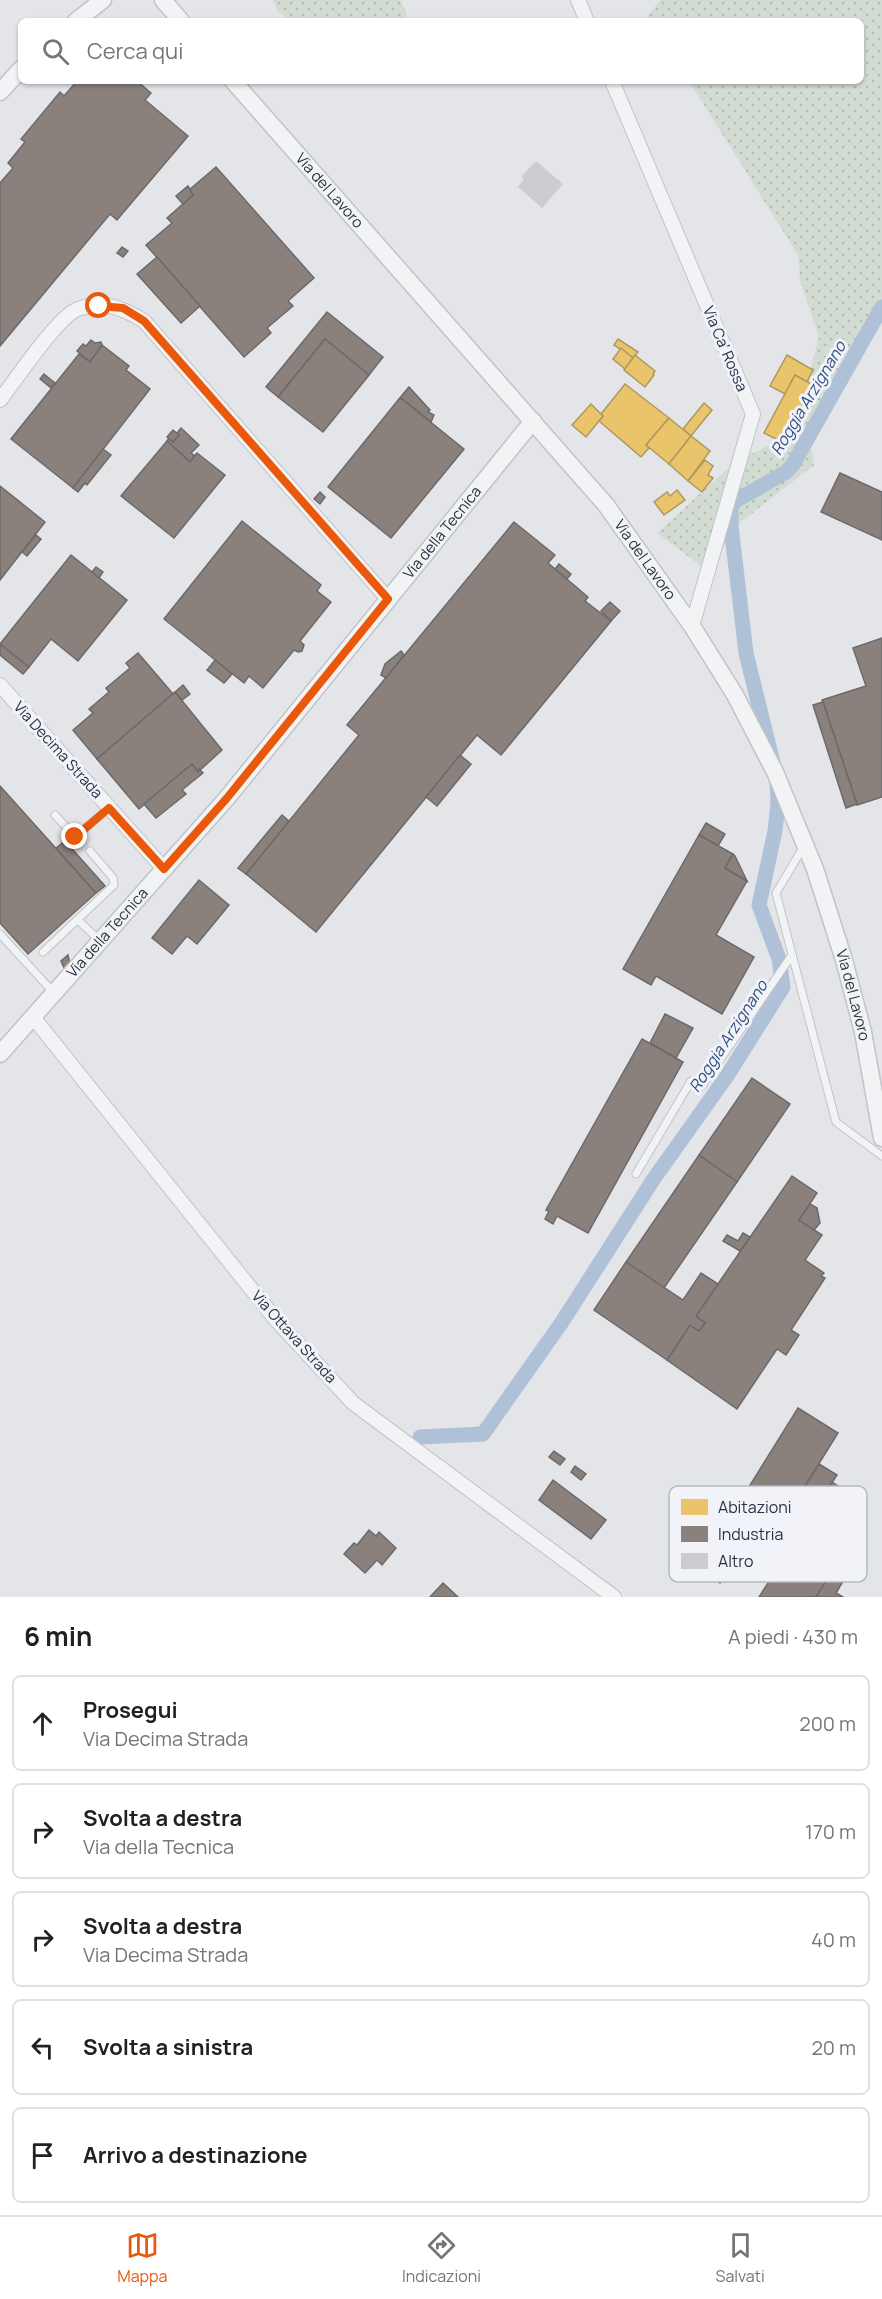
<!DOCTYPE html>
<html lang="it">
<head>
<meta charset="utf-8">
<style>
	body { margin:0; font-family:Manrope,sans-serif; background:#f2f2f2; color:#202124 }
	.stop { position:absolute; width:18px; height:18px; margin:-14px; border:4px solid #ea580c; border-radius:50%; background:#fff }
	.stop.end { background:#ea580c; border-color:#fff; box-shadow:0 2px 6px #0008 }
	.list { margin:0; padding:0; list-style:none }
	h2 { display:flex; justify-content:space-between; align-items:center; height:78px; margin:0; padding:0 24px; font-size:26px }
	h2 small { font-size:20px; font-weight:400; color:#757577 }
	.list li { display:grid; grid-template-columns:39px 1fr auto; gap:18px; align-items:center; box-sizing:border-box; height:96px; margin:0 12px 12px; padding:0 12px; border:2px solid #e0e0e0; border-radius:9px }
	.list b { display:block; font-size:22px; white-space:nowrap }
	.list p { margin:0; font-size:20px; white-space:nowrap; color:#757577 }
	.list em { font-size:20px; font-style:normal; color:#757577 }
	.icon { flex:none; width:33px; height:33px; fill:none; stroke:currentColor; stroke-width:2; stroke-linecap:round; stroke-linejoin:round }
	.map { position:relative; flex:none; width:882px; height:1597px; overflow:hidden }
	.search { position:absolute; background:#fff; box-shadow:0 2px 4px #0004; left:18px; right:18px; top:18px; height:66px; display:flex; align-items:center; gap:15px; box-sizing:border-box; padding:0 21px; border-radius:9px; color:#757577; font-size:22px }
	.sheet { height:618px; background:#fff }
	nav { display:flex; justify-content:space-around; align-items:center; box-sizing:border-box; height:84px; border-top:2px solid #e0e0e0; background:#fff; font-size:16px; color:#757577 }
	nav a { display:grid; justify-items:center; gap:3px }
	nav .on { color:#ea580c }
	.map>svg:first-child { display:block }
	.grass { fill:url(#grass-dots) }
	.homes { fill:#e9c46a; stroke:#af985f; stroke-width:1.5 }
	.industry { fill:#8a817c; stroke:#6c696b; stroke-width:1.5 }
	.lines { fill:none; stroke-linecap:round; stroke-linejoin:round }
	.canal { stroke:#afc1d6; stroke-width:15 }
	.building { fill:#cbcdd1 }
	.service-casing { stroke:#c1c3c7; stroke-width:9 }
	.minor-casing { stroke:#c1c3c7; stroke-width:16 }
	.tertiary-casing { stroke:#c1c3c7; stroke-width:19 }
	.service { stroke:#f2f3f5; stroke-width:7 }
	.minor { stroke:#f2f3f5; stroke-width:14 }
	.tertiary { stroke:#f2f3f5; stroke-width:16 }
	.route { stroke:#ea580c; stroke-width:8 }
	.labels { text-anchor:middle; stroke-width:6; stroke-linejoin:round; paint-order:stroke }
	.street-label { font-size:15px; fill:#273144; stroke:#f1f3f8 }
	.water-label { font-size:16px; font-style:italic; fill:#2e4e7b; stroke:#f1f3f8 }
	.key { fill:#f1f3f8; stroke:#b4b9c2; stroke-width:1.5 }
	.key-label { font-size:16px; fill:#273144 }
</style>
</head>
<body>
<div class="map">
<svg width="882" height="1597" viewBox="0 0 882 1597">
	<defs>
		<pattern id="grass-dots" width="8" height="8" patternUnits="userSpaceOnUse" patternTransform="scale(1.5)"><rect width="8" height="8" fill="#d3dcd3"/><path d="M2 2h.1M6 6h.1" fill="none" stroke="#b5bdb6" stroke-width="1.8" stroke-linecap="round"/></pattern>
	</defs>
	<rect width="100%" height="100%" fill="#e3e5e9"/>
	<g class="grass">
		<path d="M273,0H400L407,14L406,21H291L277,11Z"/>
		<path d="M660,0H882V313L810,440L814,465L741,522L707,570L657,533L734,463L793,433L819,337L800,280L798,255L689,81H861V21H652L648,16Z"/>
	</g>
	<g class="homes">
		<path d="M618,339L638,352L633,358L614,345Z"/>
		<path d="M621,348L633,358L625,369L613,359Z"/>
		<path d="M635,355L655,371L653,374L654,375L645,387L624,370Z"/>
		<path d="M787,355L813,370L807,382L795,375L785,394L770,386Z"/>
		<path d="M795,375L813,385L782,442L764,433Z"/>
		<path d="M625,384L669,418L646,445L649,448L641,457L599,421L603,416L601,414Z"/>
		<path d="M704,403L712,410L691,436L683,429Z"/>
		<path d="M591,404L603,416L586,437L572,425Z"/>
		<path d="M669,418L691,436L669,464L646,445Z"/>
		<path d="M691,436L710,451L688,481L669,464Z"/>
		<path d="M705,460L713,466L708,475L713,478L702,492L688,481Z"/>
		<path d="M677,490L685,500L664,515L654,502L667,492L670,496Z"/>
	</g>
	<g class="industry">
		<path d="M77,81H137L151,93L145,100L188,136L117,220L110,214L0,346V183L13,168L8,163L25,142L21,139L60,92L64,96Z"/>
		<path d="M216,167L314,278L288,301L293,306L267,328L271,333L244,357L146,245L172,223L167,218L193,195L189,190Z"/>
		<path d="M188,186L193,195L183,204L176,196Z"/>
		<path d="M122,247L128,251L123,257L117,253Z"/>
		<path d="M157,257L200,306L181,323L137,274Z"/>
		<path d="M327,312L383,357L369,375L325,339L278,397L266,387Z"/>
		<path d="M325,339L369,375L323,432L278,397Z"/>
		<path d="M91,340L95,343L101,342L102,345L90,362L77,351L83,344L86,346Z"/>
		<path d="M102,345L129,366L126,370L150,389L73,488L11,439L79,354L90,362Z"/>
		<path d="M44,374L55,383L51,388L40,379Z"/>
		<path d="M409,387L430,410L428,412L434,415L431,422L402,399H399Z"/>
		<path d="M399,399H402L464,449L391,538L328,487Z"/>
		<path d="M181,428L199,445L191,453L195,456L190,462L167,441L169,438L173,442L179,435L177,433Z"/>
		<path d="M173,430L179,435L173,442L167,437Z"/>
		<path d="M167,441L190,462L197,453L225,475L174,538L121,496Z"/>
		<path d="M103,449L111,455L87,485L85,483L78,492L73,488Z"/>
		<path d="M840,473L882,492V540L821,512Z"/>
		<path d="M0,486L45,522L0,580Z"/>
		<path d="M320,492L325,497L320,504L314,499Z"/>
		<path d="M242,521L321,585L317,591L331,602L300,641L304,645L302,651L298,652L294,650L263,688L249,676L244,683L164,619Z"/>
		<path d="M514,522L555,555L548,563L588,597L585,601L611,621L501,755L477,735L316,932L246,874L359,735L347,725Z"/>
		<path d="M36,535L41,539L27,556L22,552Z"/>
		<path d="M71,555L127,600L78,661L51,639L29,667L0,644Z"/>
		<path d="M559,564L571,574L567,579L555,569Z"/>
		<path d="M96,567L103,572L99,578L92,572Z"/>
		<path d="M610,602L620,611L611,621L601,611Z"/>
		<path d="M882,638V797L857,805L822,700L866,686L853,648Z"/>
		<path d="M0,644L29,667L23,674L0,655Z"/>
		<path d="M401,651L404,655L386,678L381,675L385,664Z"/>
		<path d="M138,653L173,694L97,759L73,730L93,713L89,709L109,692L106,688L130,668L126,663Z"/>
		<path d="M215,660L232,674L224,683L207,670Z"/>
		<path d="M183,685L190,694L182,700L175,692Z"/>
		<path d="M175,692L222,750L198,772L192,764L139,809L97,759Z"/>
		<path d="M823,702L857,804L846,808L813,705Z"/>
		<path d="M460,755L471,764L437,806L426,797Z"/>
		<path d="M192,764L198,772L199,769L203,773L182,790L186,794L156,818L144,804Z"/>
		<path d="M0,786L96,893L28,954L0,923Z"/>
		<path d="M282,815L289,821L246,874L238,868Z"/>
		<path d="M706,823L725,834L718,846L699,835Z"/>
		<path d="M699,835L733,854L725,868L747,881L716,935L754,957L722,1014L656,976L651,985L623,969Z"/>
		<path d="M65,841L105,886L96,893L56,848Z"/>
		<path d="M733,854L735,856L747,881L725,868Z"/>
		<path d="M199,880L229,905L197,944L187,936L172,954L152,938Z"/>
		<path d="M68,955L70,965L65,970L61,961Z"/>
		<path d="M665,1014L693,1028L676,1058L650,1043Z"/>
		<path d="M642,1039L683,1062L588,1233L557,1216L553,1224L545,1219L549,1211L546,1210Z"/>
		<path d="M752,1078L790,1104L737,1182L699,1155Z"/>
		<path d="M699,1155L737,1182L664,1288L626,1262Z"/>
		<path d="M792,1176L817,1193L799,1220L822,1235L805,1260L824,1273L821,1276L825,1278L791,1330L799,1335L786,1355L777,1349L737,1409L667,1360L690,1325L699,1331L705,1323L696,1316Z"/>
		<path d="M810,1204L817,1208L820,1223L814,1230L799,1220Z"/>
		<path d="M743,1233L750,1237L740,1251L723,1241L727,1235L738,1241Z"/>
		<path d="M626,1262L683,1300L701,1273L718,1284L696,1316L705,1323L699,1331L690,1325L667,1360L594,1310Z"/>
		<path d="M798,1408L838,1433L764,1552L724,1527Z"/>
		<path d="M554,1451L565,1459L560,1465L549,1457Z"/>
		<path d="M819,1464L837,1475L781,1562L764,1552Z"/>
		<path d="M575,1466L586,1474L581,1480L571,1472Z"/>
		<path d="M553,1480L606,1520L591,1539L539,1500Z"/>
		<path d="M832,1482L850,1494L836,1516L818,1503Z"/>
		<path d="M806,1523L847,1548L816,1597H759Z"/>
		<path d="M369,1530L376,1536L379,1532L396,1548L382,1565L377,1560L365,1573L344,1554L354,1543L357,1545Z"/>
		<path d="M709,1542L736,1558L720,1583L694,1566Z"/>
		<path d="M836,1565L848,1573L836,1593L843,1597H816Z"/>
		<path d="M443,1583L458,1597H430Z"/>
	</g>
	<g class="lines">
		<path class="canal" d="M420,1437L483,1434L562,1322L653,1180L727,1076L783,987L779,959L759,905L775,831L778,803L777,779L746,653L731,526V507L735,501L786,472L792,466L882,307"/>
	</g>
	<path class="building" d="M536,161L563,184L542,208L518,187L524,179L521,177Z"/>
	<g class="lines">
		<defs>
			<g id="service">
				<path d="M55,815L75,837L109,808"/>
				<path d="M804,846L776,893L836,1122L882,1156"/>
				<path d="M78,920L100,941"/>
				<path d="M0,934L54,993"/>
				<path d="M43,952L114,885L113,878L90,851"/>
				<path d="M636,1174L691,1081L702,1086L792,955"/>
			</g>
			<g id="minor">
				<path d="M578,0L587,21"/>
				<path d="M612,81L753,414L692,626"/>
				<path d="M0,400C15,381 58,316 78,309C104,300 123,308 144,321L388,599"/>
				<path d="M0,685L164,869"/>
				<path d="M33,1017L277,1321L353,1403L614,1597"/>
			</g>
			<g id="tertiary">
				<path d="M163,0L181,21"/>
				<path d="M76,21L103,0"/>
				<path id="s1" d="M233,81L606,505L692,626L735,695L775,772L815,869L844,960L863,1032L882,1138"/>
				<path d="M0,92L21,69"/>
				<path id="s2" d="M0,1054L227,798L533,421"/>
			</g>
		</defs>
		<use href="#service" class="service-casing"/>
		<use href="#minor" class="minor-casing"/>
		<use href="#tertiary" class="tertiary-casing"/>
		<use href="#service" class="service"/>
		<use href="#minor" class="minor"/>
		<use href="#tertiary" class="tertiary"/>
	</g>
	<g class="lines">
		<path class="route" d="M75,837L109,808L164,869L227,798L388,599L144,321L123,308L99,306"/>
	</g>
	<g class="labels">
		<g class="street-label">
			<text dy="5" stroke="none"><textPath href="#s1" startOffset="146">Via del Lavoro</textPath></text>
			<text transform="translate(725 349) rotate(67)" y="5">Via Ca' Rossa</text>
			<text dy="5" stroke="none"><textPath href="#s2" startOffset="684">Via della Tecnica</textPath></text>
			<text dy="5" stroke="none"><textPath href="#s1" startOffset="632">Via del Lavoro</textPath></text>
			<text transform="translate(58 750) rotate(48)" y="5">Via Decima Strada</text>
			<text dy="5" stroke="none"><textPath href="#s2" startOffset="162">Via della Tecnica</textPath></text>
			<text dy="5" stroke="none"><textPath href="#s1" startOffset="1118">Via del Lavoro</textPath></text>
			<text transform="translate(294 1337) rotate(48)" y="5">Via Ottava Strada</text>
		</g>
		<g class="water-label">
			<text transform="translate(808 398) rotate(-59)" y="6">Roggia Arzignano</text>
			<text transform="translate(728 1036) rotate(-57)" y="6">Roggia Arzignano</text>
		</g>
	</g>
	<rect x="669" y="1486" width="198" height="96" rx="9" class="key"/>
	<rect x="681" y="1499" width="27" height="16" fill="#e9c46a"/>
	<rect x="681" y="1526" width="27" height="16" fill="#8a817c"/>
	<rect x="681" y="1553" width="27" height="16" fill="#cbcdd1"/>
	<g class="key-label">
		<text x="718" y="1513">Abitazioni</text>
		<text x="718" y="1540">Industria</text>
		<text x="718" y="1567">Altro</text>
	</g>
</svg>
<div class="stop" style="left:99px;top:306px"></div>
<div class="stop end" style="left:75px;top:837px"></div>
<div class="search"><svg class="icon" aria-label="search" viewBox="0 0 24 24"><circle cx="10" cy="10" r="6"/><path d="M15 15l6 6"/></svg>Cerca qui</div>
</div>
<section class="sheet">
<h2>6 min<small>A piedi · 430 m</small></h2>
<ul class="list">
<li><svg class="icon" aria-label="ahead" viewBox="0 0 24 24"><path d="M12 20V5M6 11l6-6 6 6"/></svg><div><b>Prosegui</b><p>Via Decima Strada</p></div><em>200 m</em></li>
<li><svg class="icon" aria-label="right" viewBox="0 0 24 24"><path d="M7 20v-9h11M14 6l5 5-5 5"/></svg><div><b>Svolta a destra</b><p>Via della Tecnica</p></div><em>170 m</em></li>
<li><svg class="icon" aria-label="right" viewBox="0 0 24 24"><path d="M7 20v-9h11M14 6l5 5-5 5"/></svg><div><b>Svolta a destra</b><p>Via Decima Strada</p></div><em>40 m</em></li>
<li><svg class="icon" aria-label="left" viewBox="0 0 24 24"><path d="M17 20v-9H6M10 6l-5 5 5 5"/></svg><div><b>Svolta a sinistra</b></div><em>20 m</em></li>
<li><svg class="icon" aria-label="arrive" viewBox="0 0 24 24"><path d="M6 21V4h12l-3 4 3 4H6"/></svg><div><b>Arrivo a destinazione</b></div></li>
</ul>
</section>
<nav>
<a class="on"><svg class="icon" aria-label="map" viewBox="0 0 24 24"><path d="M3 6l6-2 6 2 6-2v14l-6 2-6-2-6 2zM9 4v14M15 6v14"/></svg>Mappa</a>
<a><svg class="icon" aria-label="directions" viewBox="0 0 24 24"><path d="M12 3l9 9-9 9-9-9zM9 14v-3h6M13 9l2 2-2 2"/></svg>Indicazioni</a>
<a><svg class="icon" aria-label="saved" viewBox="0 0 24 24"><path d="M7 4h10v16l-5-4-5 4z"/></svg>Salvati</a>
</nav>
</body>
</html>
